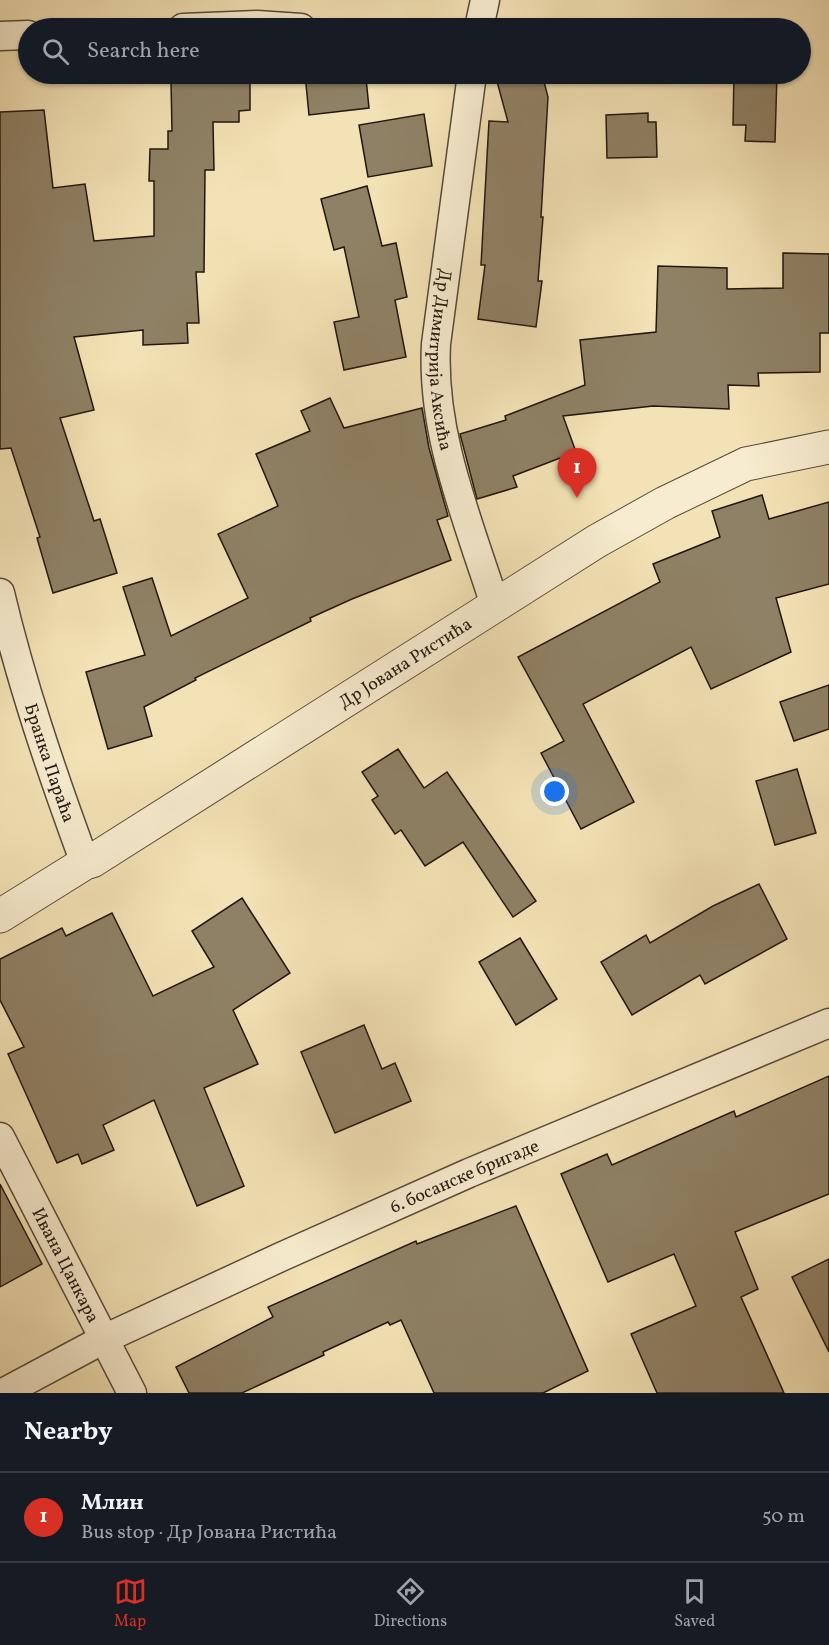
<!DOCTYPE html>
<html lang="en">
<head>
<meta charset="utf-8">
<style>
	body { margin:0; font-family:Vollkorn,serif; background:#242831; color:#f1f3f6 }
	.you { position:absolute; left:555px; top:792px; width:21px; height:21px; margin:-15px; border:4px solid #fff; border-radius:50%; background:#1a73e8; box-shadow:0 0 0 9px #1a73e833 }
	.badge { display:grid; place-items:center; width:39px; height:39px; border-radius:50%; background:#d93025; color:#fff; font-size:20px; font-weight:700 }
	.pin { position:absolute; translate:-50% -50px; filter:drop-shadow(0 2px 3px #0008) }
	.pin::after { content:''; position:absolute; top:32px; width:21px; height:18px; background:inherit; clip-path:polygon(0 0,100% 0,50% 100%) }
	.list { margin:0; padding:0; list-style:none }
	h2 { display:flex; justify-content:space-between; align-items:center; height:78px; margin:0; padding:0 24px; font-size:26px }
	h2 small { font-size:20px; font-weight:400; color:#9ea1a6 }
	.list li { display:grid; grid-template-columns:39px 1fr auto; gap:18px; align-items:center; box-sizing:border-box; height:90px; padding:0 24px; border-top:2px solid #363941 }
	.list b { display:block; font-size:22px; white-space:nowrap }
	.list p { margin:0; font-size:20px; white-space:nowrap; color:#9ea1a6 }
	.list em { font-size:20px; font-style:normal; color:#9ea1a6 }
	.icon { flex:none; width:33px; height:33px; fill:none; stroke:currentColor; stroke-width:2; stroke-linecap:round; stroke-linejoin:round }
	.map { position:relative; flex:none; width:829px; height:1393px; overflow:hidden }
	.search { position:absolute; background:#171b24; box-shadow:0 2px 4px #0004; left:18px; right:18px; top:18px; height:66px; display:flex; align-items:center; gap:15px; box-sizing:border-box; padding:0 21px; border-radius:33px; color:#9ea1a6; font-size:22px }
	.sheet { height:168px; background:#171b24 }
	nav { display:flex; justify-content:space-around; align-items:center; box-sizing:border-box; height:84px; border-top:2px solid #363941; background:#171b24; font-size:16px; color:#9ea1a6 }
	nav a { display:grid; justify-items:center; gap:3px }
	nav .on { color:#d93025 }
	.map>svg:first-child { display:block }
	.building { fill:#8f8165; stroke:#22170f; stroke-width:1.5 }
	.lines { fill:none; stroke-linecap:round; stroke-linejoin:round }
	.minor-casing { stroke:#564a38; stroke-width:31 }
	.tertiary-casing { stroke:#564a38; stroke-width:35 }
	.minor { stroke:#f7eccf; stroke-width:28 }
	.tertiary { stroke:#f7eccf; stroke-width:33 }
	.labels { text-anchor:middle; stroke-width:4.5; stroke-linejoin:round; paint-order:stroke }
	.street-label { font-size:18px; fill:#22170f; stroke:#f7eccf }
</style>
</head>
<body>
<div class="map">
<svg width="829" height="1393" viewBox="0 0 829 1393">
	<rect width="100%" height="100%" fill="#f3e2b5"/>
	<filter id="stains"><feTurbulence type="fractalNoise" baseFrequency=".00333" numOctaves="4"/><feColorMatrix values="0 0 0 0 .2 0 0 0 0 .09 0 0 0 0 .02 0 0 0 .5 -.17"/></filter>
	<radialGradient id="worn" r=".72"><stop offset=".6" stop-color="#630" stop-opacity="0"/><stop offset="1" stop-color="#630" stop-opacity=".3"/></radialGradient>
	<g class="building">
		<path d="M305,74H343L342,80L366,78L369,108L309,115Z"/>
		<path d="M495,74H542L548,97L541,217H543L538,281H542L536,327L478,319L485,265H481L489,121L508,122Z"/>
		<path d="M734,74H777L775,142L745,141L746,125H733Z"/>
		<path d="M250,81V110L239,111V122H213L214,170H205L204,272H196L199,323H187L188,343L143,345V330L74,337L94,410L60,418L94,521L100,519L117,573L53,593L37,538L40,537L11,448L0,449V112L44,110L53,188L85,184L94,241L154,236V181H149L150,149H168V131H172L171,82Z"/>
		<path d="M648,113V122H656L657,157L607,158L606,115Z"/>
		<path d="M424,114L432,166L368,177L359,125Z"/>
		<path d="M367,186L382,246L396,243L407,297L395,300L406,357L344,370L334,322L359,317L344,247L334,250L321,199Z"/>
		<path d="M783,253L829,254V333H820V372L758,373L759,386L728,385L729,409L653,406L563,416L576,452L513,476L517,487L477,499L460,434L506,420L505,416L585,385L580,340L656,332L658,266L727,268V289L783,288Z"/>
		<path d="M330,398L344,428L422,408L429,448L448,516L437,520L451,560L352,599L310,618L311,621L195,678L196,680L144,707L152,736L108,749L86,672L145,655L123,587L152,578L171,636L248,598L218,534L278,506L256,454L310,431L301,411Z"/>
		<path d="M762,495L769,519L829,502V584L776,598L791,652L711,689L691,647L583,704L634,802L581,829L541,753L564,741L518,657L660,582L653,564L720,537L712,511Z"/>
		<path d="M829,685V729L794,741L780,702Z"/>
		<path d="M398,749L424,788L447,772L536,901L513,917L463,842L425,866L401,830L395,834L372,800L378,796L362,772Z"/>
		<path d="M797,769L816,833L775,845L756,781Z"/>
		<path d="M759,884L787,939L705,984L700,975L632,1015L601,962L646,935L650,943L713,906Z"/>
		<path d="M242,898L290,973L233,1010L258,1064L204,1088L244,1186L197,1206L154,1100L103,1125L114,1150L82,1164L78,1154L57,1163L8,1054L24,1047L0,1000V959L62,928L66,936L112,913L153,996L214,967L192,931Z"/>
		<path d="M520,938L557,999L516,1025L479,962Z"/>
		<path d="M364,1025L382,1069L395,1063L411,1101L335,1133L301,1052Z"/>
		<path d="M829,1076V1194L735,1232L758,1289L741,1297L784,1393H657L631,1334L696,1306L674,1254L608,1282L561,1174L607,1154L612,1165L734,1111L736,1117Z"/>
		<path d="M0,1184L42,1264L0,1287Z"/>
		<path d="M516,1206L588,1371L543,1393H434L401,1320L390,1325L388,1322L323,1352L324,1355L242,1393H189L176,1367L273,1317L268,1307L416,1241L417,1244Z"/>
		<path d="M829,1259V1352L792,1277Z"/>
	</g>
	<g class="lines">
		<defs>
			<g id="minor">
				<path d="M183,28L257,25L301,28"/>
				<path d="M479,28L485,0"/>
				<path d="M0,36L28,35"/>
				<path id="s1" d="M472,74L436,344C431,434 468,520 495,605"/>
				<path id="s2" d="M0,593C22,686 52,773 85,863"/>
				<path id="s3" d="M0,1137L132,1393"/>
				<path id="s4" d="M3,1393L104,1339L283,1256L469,1173L829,1023"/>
			</g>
			<g id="tertiary">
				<path id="s5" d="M0,916L85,863L92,861L597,541L665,503L746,464L829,447"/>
			</g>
		</defs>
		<use href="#minor" class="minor-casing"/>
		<use href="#tertiary" class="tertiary-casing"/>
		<use href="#minor" class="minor"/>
		<use href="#tertiary" class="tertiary"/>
	</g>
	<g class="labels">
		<g class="street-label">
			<text dy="6" stroke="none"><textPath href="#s1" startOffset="288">Др Димитрија Аксића</textPath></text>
			<text dy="6" stroke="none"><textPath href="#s5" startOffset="478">Др Јована Ристића</textPath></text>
			<text dy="6" stroke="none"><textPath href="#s2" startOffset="177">Бранка Параћа</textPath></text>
			<text dy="6" stroke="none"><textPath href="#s4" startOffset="510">6. босанске бригаде</textPath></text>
			<text dy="6" stroke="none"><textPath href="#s3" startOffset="144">Ивана Цанкара</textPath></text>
		</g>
	</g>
	<rect width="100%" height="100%" filter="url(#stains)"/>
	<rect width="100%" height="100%" fill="url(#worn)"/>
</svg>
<div class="you"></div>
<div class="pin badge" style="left:577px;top:498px">1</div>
<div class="search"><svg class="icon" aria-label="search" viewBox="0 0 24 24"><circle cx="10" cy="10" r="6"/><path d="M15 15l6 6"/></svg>Search here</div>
</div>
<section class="sheet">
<h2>Nearby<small></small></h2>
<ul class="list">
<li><span class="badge">1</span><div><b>Млин</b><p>Bus stop · Др Јована Ристића</p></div><em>50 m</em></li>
</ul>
</section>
<nav>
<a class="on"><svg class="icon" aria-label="map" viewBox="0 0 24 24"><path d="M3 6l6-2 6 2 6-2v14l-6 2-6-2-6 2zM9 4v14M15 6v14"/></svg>Map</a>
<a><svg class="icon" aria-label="directions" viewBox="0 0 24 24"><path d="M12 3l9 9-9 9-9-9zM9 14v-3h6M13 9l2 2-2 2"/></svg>Directions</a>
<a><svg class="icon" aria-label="saved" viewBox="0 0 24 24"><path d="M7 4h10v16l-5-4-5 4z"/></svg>Saved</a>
</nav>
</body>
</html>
